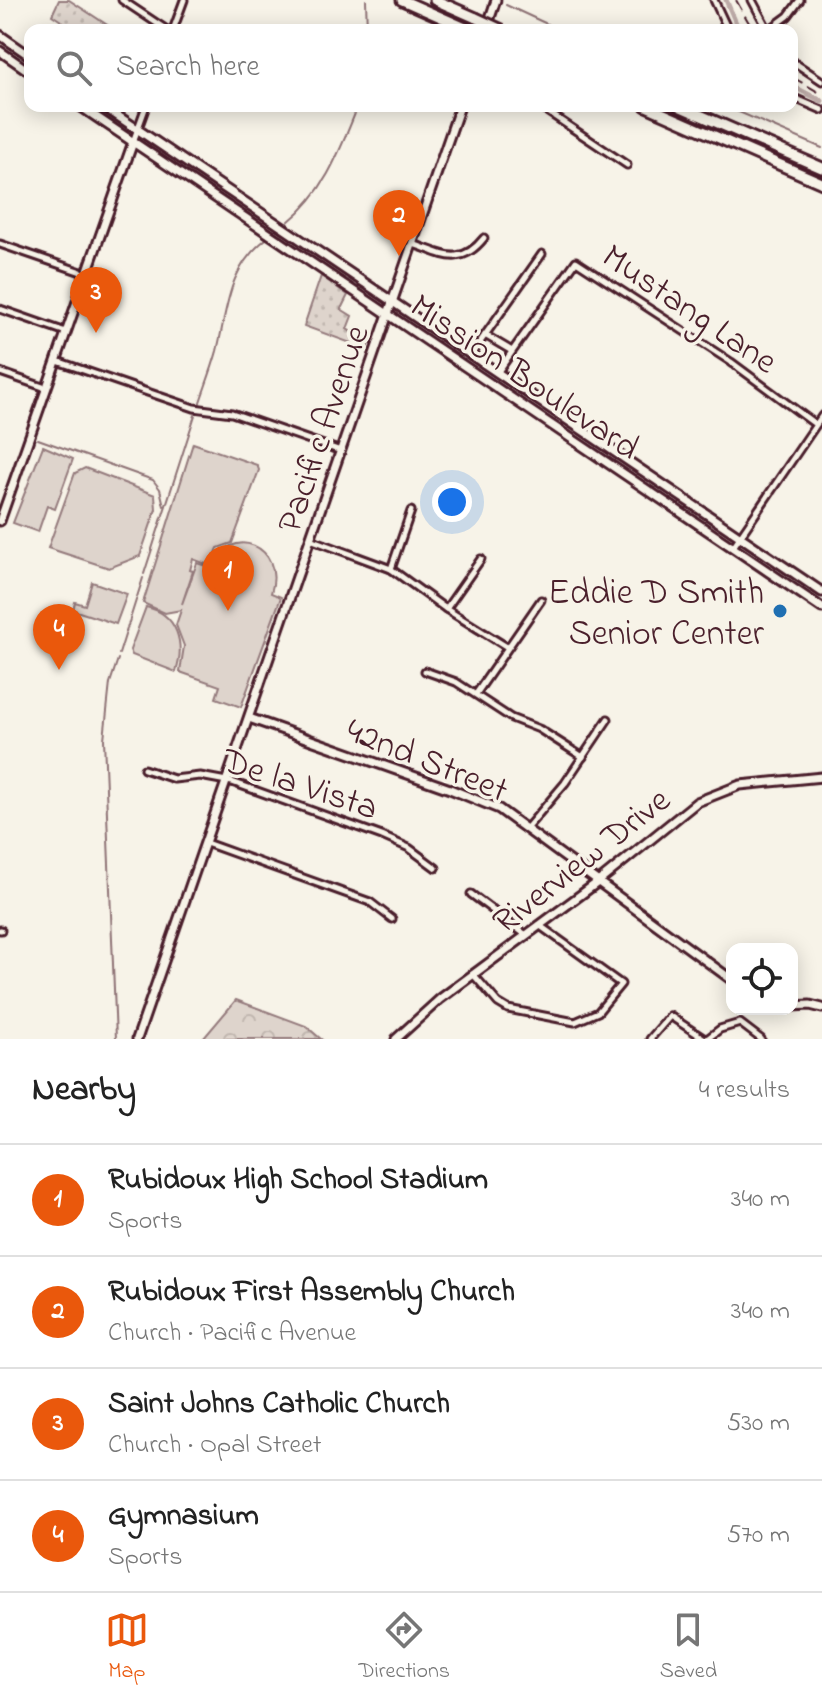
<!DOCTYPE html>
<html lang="en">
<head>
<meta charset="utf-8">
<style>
	body { margin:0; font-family:"Indie Flower",sans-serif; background:#f2f2f2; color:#222 }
	.controls { position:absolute; right:24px; bottom:24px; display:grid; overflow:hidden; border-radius:16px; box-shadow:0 4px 20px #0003 }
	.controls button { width:72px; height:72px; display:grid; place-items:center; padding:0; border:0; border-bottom:2px solid #e0e0e0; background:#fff; color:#222; font:40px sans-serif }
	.you { position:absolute; left:452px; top:502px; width:28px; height:28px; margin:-20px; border:6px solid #fff; border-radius:50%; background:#1a73e8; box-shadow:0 0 0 12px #1a73e833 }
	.badge { display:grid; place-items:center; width:52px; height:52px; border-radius:50%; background:#ea580c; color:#fff; font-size:26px; font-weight:700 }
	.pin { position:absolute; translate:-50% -66px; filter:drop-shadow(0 2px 4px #0008) }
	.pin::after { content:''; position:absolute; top:42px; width:28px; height:24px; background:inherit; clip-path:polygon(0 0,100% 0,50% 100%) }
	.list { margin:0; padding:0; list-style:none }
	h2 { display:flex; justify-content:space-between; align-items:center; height:104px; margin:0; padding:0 32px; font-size:34px }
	h2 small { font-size:26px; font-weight:400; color:#767676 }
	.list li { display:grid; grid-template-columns:52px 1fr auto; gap:24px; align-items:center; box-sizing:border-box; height:112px; padding:0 32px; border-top:2px solid #e0e0e0 }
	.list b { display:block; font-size:30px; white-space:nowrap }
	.list p { margin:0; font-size:26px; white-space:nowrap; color:#767676 }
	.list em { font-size:26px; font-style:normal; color:#767676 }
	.icon { flex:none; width:44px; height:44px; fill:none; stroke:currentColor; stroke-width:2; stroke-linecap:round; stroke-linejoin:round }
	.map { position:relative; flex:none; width:822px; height:1039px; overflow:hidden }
	.search { position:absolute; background:#fff; box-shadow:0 4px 20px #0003; left:24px; right:24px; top:24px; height:88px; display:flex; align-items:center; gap:20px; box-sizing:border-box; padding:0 28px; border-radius:16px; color:#767676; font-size:30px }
	.sheet { height:552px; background:#fff }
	nav { display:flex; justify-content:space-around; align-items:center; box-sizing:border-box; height:112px; border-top:2px solid #e0e0e0; background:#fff; font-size:22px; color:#767676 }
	nav a { display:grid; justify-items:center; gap:4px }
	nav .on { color:#ea580c }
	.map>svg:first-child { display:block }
	.grass { fill:url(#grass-dots); stroke:#947a7c; stroke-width:2 }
	.forest { fill:url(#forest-crowns); stroke:#947a7c; stroke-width:2 }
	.pitch { fill:#ded4cc; stroke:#947a7c; stroke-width:2 }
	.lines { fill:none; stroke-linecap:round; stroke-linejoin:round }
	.stream { stroke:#8e7275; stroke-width:2 }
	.canal { stroke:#bcaaa7; stroke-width:5 }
	.street-casing { stroke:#4a1f2b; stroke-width:11 }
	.secondary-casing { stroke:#4a1f2b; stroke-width:13 }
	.primary-casing { stroke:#4a1f2b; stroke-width:13 }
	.highway-casing { stroke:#4a1f2b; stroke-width:15 }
	.street { stroke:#f7f3e8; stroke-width:5 }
	.secondary { stroke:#f7f3e8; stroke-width:7 }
	.primary { stroke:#f7f3e8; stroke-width:7 }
	.highway { stroke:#f7f3e8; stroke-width:9 }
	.rail { stroke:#4a1f2b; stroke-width:2; stroke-dasharray:12 6; stroke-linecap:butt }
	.highway-bridge-casing { stroke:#4a1f2b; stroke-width:15; stroke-linecap:butt }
	.highway-bridge { stroke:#f7f3e8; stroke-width:9 }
	.poi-dot { fill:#1f6fb2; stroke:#f7f3e8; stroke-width:3 }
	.labels { text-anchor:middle; stroke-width:7; stroke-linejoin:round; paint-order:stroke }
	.street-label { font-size:36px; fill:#4a1f2b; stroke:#f7f3e8 }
	.poi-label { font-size:36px; fill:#4a1f2b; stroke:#f7f3e8; text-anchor:end }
</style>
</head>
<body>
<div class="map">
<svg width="822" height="1039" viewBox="0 0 822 1039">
	<defs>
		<pattern id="grass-dots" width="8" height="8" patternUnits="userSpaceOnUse" patternTransform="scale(2)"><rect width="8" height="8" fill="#ded4cc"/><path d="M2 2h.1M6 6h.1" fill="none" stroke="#c0b6af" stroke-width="1.8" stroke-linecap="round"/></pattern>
		<pattern id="forest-crowns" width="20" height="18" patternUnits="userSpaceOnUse" patternTransform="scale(2)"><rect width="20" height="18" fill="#ded4cc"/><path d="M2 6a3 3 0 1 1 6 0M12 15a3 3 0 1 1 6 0" fill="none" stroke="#c0b6af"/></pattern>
	</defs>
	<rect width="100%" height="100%" fill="#f7f3e8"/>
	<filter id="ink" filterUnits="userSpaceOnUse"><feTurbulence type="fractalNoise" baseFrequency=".0125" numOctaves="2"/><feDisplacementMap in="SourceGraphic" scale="16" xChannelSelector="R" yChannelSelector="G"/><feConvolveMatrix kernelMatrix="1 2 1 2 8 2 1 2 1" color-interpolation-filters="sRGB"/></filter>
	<g filter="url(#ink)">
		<g class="grass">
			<path d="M59,0H69L115,30H75L52,15Z"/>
			<path d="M321,276L348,295L341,309L352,316L347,329L369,343L367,349L304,326Z"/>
		</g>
		<path class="forest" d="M236,1000L306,1026L321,1039H203Z"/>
		<g class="pitch">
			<path d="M193,443L257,465L259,470L232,543L218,548L213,561L206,564L193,559L190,570L193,571L182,604L197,563L212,568C230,522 286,546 271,593L281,597L241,707L216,698L220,686L180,672L184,646L176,625L181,610L165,613L143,603Z"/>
			<path d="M43,446L73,459L55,509L47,506L38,532L13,523Z"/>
			<path d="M85,468L155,495L156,509L140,556L109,568L48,548L75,473Z"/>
			<path d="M92,582L127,594L116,624L73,610L75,602L85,605Z"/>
			<path d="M146,607C178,614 185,644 176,672L132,655L130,650Z"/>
		</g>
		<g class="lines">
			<g class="stream">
				<path d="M366,0L367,30"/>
				<path d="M506,5L560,30"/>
				<path d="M725,106L822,148"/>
				<path d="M288,222C326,191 340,150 358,106"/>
				<path d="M199,405C205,387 212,369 217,351C228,306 227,270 266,239"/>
				<path d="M38,439L153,480L160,489L164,506"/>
				<path d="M144,574L195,415"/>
				<path d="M119,654L143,578"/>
				<path d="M116,1039L104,739L110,683L118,659"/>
			</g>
			<g class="canal">
				<path d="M726,0L739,30"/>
				<path d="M792,86L822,101"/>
			</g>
			<defs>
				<g id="street">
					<path d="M122,0L167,30"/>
					<path d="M714,0L728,30"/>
					<path d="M752,0L768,30"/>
					<path d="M173,30L184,0"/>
					<path d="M769,30L788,16L800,0"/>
					<path d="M792,61L822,81"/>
					<path d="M792,97L822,110"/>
					<path d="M539,106L627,165"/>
					<path d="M133,142L146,106"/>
					<path d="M0,244L87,274"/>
					<path d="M413,244C443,254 460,268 484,238"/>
					<path d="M0,309L66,332"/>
					<path d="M485,335L512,351"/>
					<path d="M471,355L542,254"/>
					<path d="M57,361L194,408L232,413L341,451"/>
					<path d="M0,372L46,388"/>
					<path d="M497,373L576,261L731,362L815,424"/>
					<path d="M310,539L391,569L446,609L507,647"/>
					<path d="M733,547L822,416"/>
					<path d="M391,569L411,511"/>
					<path d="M446,609L481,559"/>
					<path d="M425,671L456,682L511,718L539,729L583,757"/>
					<path d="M476,694L541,600"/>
					<path d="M144,769L174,779L200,776L232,782L382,836L409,848L436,868"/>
					<path d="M526,829L565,783L608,719"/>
					<path d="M206,843L370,902L392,919"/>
					<path d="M471,894L526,935"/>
					<path d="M0,930H1"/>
					<path d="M473,974L498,1003L508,1009L575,1022L598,1012L621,984L539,925"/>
					<path d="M650,1039L670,1016L705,1039"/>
					<path d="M707,1039L720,1029L740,1023L761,1039"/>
				</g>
				<g id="secondary">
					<path d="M486,30L496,0"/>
					<path d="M0,521L133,142"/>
					<path d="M249,718L450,789L499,809L732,980"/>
					<path d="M792,1006L810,1005L822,1008"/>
					<path d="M137,1039L460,106"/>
				</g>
				<g id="primary">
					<path d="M0,35L30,56"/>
					<path d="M0,51L30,72"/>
					<path d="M80,106L822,608"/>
					<path d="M103,106L822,592"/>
					<path d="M396,1039L440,999L598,882L697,802L740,785L822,777"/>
				</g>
				<g id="highway">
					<path d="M402,0L470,30"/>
					<path d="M435,0L476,18"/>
					<path d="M646,106L822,183"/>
					<path d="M679,106L822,168"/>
				</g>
			</defs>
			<use href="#street" class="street-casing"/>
			<use href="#secondary" class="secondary-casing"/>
			<use href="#primary" class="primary-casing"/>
			<use href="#highway" class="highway-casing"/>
			<use href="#street" class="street"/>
			<use href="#secondary" class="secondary"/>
			<use href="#primary" class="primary"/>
			<use href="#highway" class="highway"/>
			<g class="rail">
				<path d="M736,0L753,30"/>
				<path d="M792,77L822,94"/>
			</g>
			<defs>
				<path id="highway-bridge" d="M476,18L502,30"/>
			</defs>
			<use href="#highway-bridge" class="highway-bridge-casing"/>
			<use href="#highway-bridge" class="highway-bridge"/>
		</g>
	</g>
	<circle class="poi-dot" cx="780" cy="611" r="8"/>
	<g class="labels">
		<g class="street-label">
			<text transform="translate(691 307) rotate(34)" y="13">Mustang Lane</text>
			<text transform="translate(526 375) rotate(34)" y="13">Mission Boulevard</text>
			<text transform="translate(321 428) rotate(-71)" y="13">Pacific Avenue</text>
			<text transform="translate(428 758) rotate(22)" y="13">42nd Street</text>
			<text transform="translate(301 782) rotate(18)" y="13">De la Vista</text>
			<text transform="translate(580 859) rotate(-38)" y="13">Riverview Drive</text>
		</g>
		<g class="poi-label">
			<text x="764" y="603">Eddie D Smith<tspan x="764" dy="41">Senior Center</tspan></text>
		</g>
	</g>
</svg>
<div class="controls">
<button><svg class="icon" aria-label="locate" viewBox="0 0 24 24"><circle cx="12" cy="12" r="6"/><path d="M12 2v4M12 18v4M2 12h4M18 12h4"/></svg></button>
</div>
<div class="you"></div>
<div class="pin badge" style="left:228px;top:611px">1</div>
<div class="pin badge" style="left:399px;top:256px">2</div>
<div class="pin badge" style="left:96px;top:333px">3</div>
<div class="pin badge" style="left:59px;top:670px">4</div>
<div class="search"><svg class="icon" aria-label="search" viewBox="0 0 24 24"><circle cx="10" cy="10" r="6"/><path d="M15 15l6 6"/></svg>Search here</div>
</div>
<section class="sheet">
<h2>Nearby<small>4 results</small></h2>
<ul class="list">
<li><span class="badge">1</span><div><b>Rubidoux High School Stadium</b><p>Sports</p></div><em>340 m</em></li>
<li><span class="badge">2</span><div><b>Rubidoux First Assembly Church</b><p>Church · Pacific Avenue</p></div><em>340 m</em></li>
<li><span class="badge">3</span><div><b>Saint Johns Catholic Church</b><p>Church · Opal Street</p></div><em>530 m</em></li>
<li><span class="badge">4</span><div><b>Gymnasium</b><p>Sports</p></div><em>570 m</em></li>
</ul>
</section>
<nav>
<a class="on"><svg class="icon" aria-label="map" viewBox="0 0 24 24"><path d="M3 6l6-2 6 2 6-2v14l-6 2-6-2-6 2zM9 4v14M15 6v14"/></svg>Map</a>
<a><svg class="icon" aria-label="directions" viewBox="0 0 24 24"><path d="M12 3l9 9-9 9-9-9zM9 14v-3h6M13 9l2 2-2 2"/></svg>Directions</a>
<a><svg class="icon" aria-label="saved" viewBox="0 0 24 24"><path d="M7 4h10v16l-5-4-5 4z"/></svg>Saved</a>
</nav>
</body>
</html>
